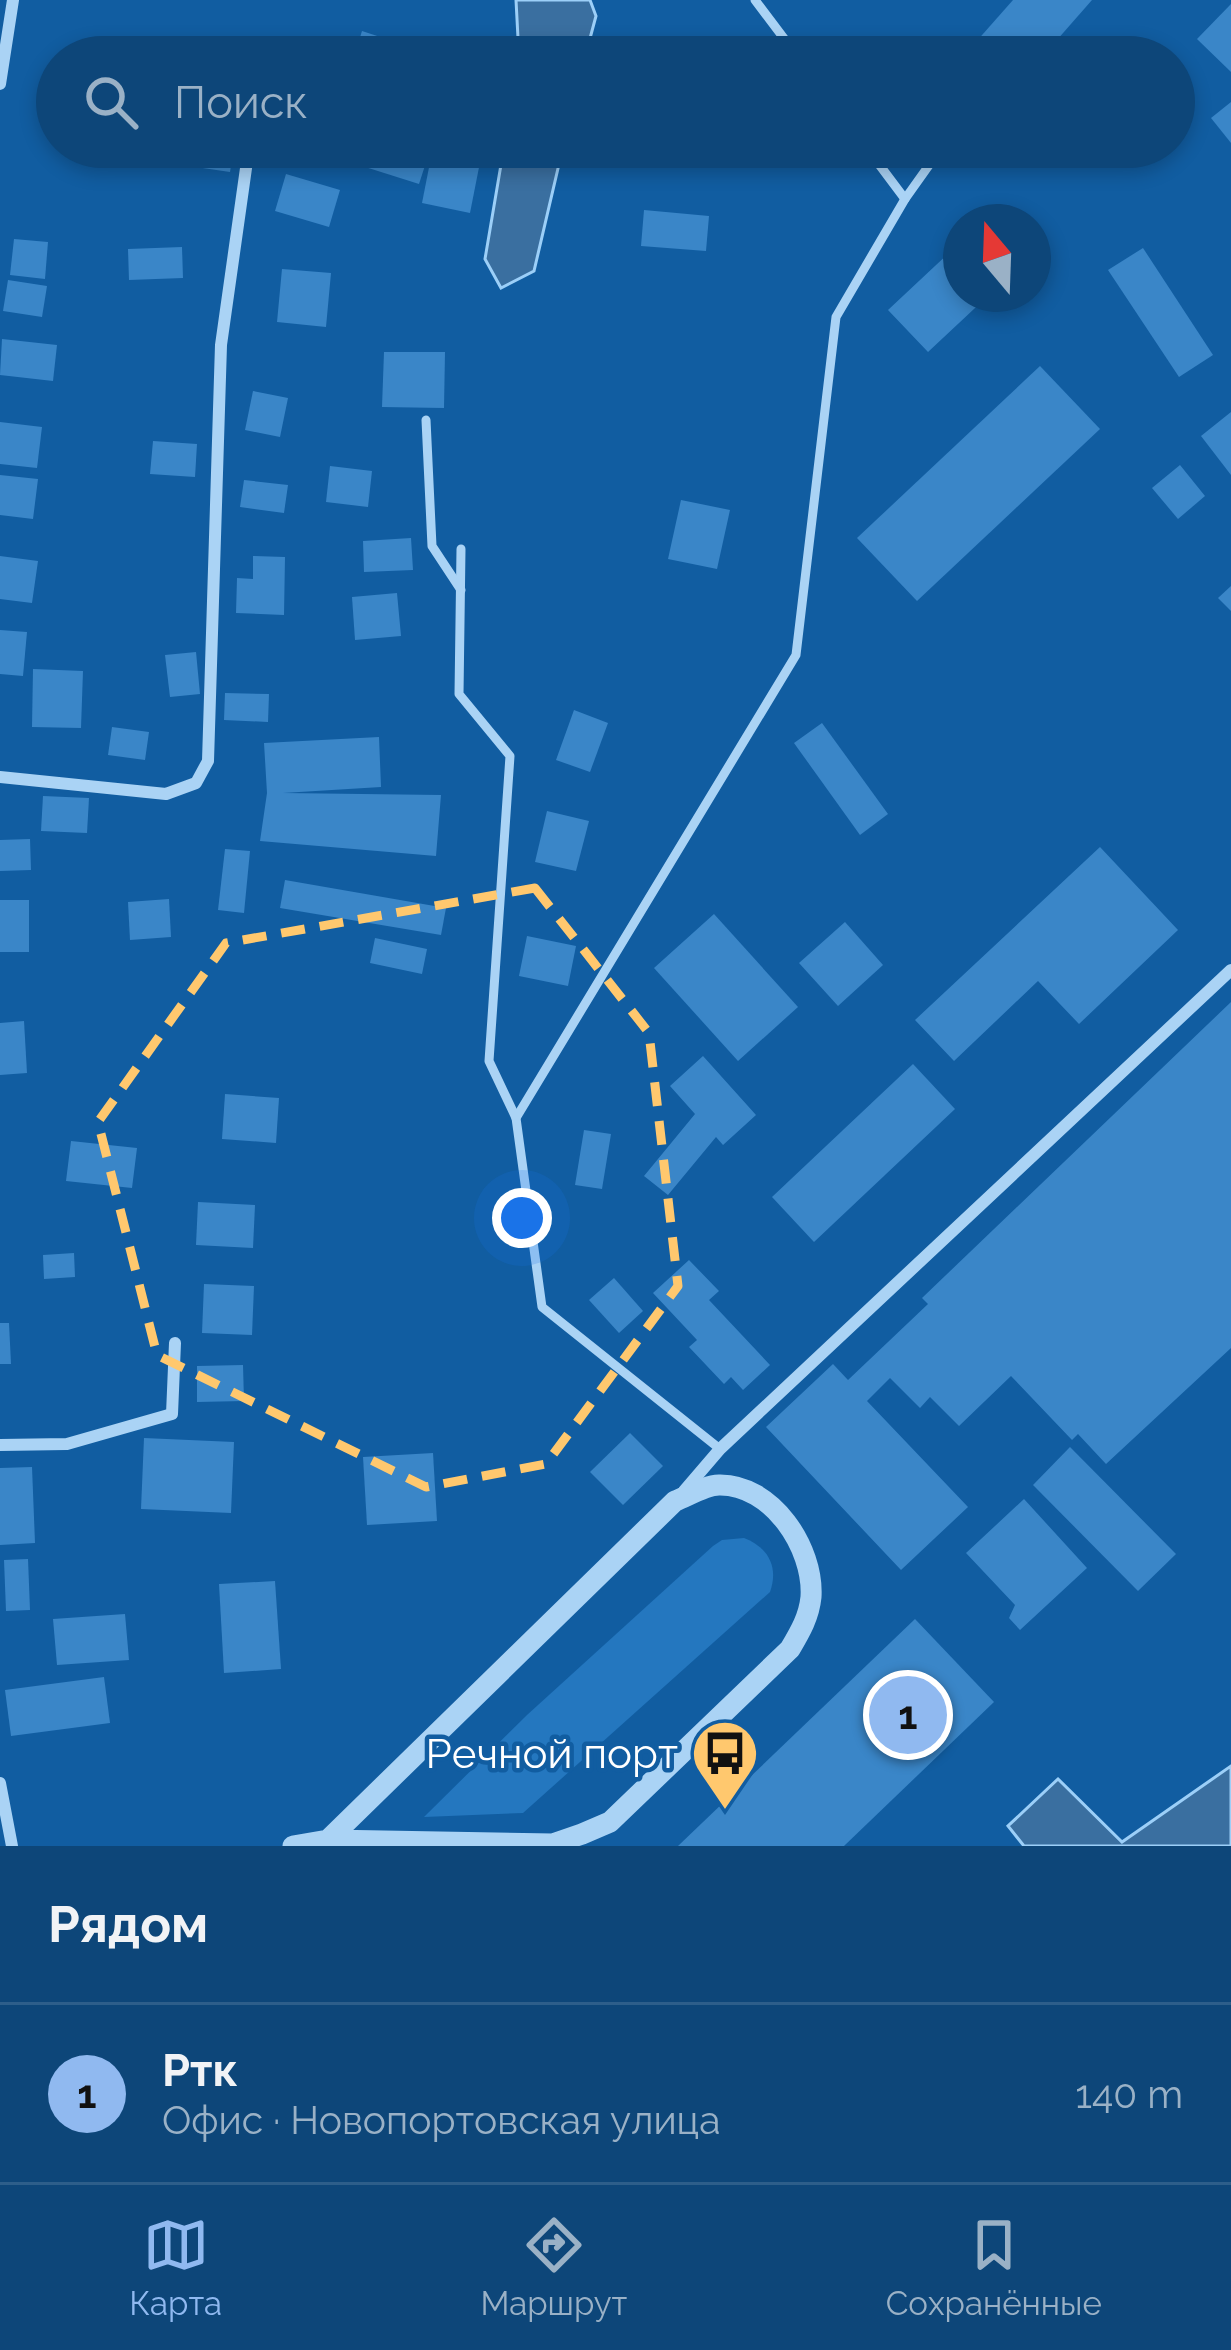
<!DOCTYPE html>
<html lang="ru">
<head>
<meta charset="utf-8">
<style>
	body { margin:0; font-family:Raleway,sans-serif; background:#1b5080; color:#f1f3f6 }
	.compass { position:absolute; left:943px; top:204px; width:108px; height:108px; border-radius:50%; background:#0d4679; box-shadow:0 6px 18px #0003; rotate:341deg }
	.you { position:absolute; left:522px; top:1218px; width:42px; height:42px; margin:-30px; border:9px solid #fff; border-radius:50%; background:#1a73e8; box-shadow:0 0 0 18px #1a73e833 }
	.badge { display:grid; place-items:center; width:78px; height:78px; border-radius:50%; background:#90b9f0; color:#111; font-size:39px; font-weight:700 }
	.pin { position:absolute; translate:-50% -50%; border:6px solid #fff; box-shadow:0 3px 12px #0006 }
	.list { margin:0; padding:0; list-style:none }
	h2 { display:flex; justify-content:space-between; align-items:center; height:156px; margin:0; padding:0 48px; font-size:51px }
	h2 small { font-size:39px; font-weight:400; color:#9ab1c6 }
	.list li { display:grid; grid-template-columns:78px 1fr auto; gap:36px; align-items:center; box-sizing:border-box; height:180px; padding:0 48px; border-top:3px solid #2d5e8a }
	.list b { display:block; font-size:45px; white-space:nowrap }
	.list p { margin:0; font-size:39px; white-space:nowrap; color:#9ab1c6 }
	.list em { font-size:39px; font-style:normal; color:#9ab1c6 }
	.icon { flex:none; width:66px; height:66px; fill:none; stroke:currentColor; stroke-width:2; stroke-linecap:round; stroke-linejoin:round }
	.map { position:relative; flex:none; width:1231px; height:1846px; overflow:hidden }
	.search { position:absolute; background:#0d4679; box-shadow:0 6px 18px #0003; left:36px; right:36px; top:36px; height:132px; display:flex; align-items:center; gap:30px; box-sizing:border-box; padding:0 42px; border-radius:66px; color:#9ab1c6; font-size:45px }
	.sheet { height:336px; background:#0d4679 }
	nav { display:flex; justify-content:space-around; align-items:center; box-sizing:border-box; height:168px; border-top:3px solid #2d5e8a; background:#0d4679; font-size:33px; color:#9ab1c6 }
	nav a { display:grid; justify-items:center; gap:6px }
	nav .on { color:#90b9f0 }
	.map>svg:first-child { display:block }
	.green { fill:#2477bf }
	.water { fill:#3a6fa0; stroke:#9ccff8; stroke-width:3 }
	.building { fill:#3a86c8 }
	.lines { fill:none; stroke-linecap:round; stroke-linejoin:round }
	.service { stroke:#aad3f5; stroke-width:9 }
	.minor { stroke:#aad3f5; stroke-width:12 }
	.tertiary { stroke:#aad3f5; stroke-width:21 }
	.marked { fill:none; stroke:#ffc86e; stroke-width:9; stroke-dasharray:24 15; stroke-linejoin:round }
	.labels { text-anchor:middle; stroke-width:9; stroke-linejoin:round; paint-order:stroke }
	.poi-label { font-size:42px; fill:#fff; stroke:#115da1; text-anchor:end }
</style>
</head>
<body>
<div class="map">
<svg width="1231" height="1846" viewBox="0 0 1231 1846">
	<rect width="100%" height="100%" fill="#115da1"/>
	<path class="green" d="M744,1538C768,1547 779,1567 770,1592L523,1813L424,1817L527,1715L713,1546L722,1540Z"/>
	<g class="water">
		<path d="M516,0H590L596,16L585,57H519Z"/>
		<path d="M504,147H563L534,271L501,288L485,259Z"/>
		<path d="M1231,1766V1846H1024L1008,1826L1058,1779L1122,1842Z"/>
	</g>
	<g class="building">
		<path d="M1013,0H1092L1042,57H992L975,43Z"/>
		<path d="M1231,4V72L1197,39Z"/>
		<path d="M362,31L420,50L418,57H354Z"/>
		<path d="M75,42L132,55V57H71Z"/>
		<path d="M1231,102V143L1211,118Z"/>
		<path d="M184,147H234L230,172L182,165Z"/>
		<path d="M302,147H431L419,184Z"/>
		<path d="M433,147H483L470,213L422,203Z"/>
		<path d="M286,174L340,190L329,227L275,211Z"/>
		<path d="M644,210L709,216L706,251L641,246Z"/>
		<path d="M14,239L48,242L45,279L10,275Z"/>
		<path d="M182,247L183,278L129,280L128,249Z"/>
		<path d="M1143,248L1213,355L1179,377L1108,270Z"/>
		<path d="M951,251L961,262V294H990L928,352L888,310Z"/>
		<path d="M282,269L331,273L326,327L277,322Z"/>
		<path d="M8,280L47,286L42,317L3,311Z"/>
		<path d="M2,339L57,345L53,381L0,375Z"/>
		<path d="M384,352H445L444,408L382,407Z"/>
		<path d="M1040,366L1100,429L917,601L857,538Z"/>
		<path d="M253,391L288,398L280,437L245,430Z"/>
		<path d="M1231,412V475L1201,436Z"/>
		<path d="M0,422L42,427L37,468L0,464Z"/>
		<path d="M153,441L197,444L195,477L150,474Z"/>
		<path d="M1180,465L1205,496L1178,519L1152,488Z"/>
		<path d="M330,466L372,471L368,507L326,502Z"/>
		<path d="M0,475L38,479L33,519L0,515Z"/>
		<path d="M244,480L288,485L284,513L240,507Z"/>
		<path d="M681,500L730,510L717,569L668,559Z"/>
		<path d="M411,538L413,570L364,572L363,541Z"/>
		<path d="M0,556L38,561L32,603L0,599Z"/>
		<path d="M253,556L285,557L284,615L236,613L237,578L253,579Z"/>
		<path d="M1231,586V611L1218,598Z"/>
		<path d="M397,593L401,636L355,640L352,597Z"/>
		<path d="M0,630L27,632L23,676L0,674Z"/>
		<path d="M196,652L200,694L170,697L165,655Z"/>
		<path d="M33,669L83,671L81,728L32,727Z"/>
		<path d="M225,693L269,694L268,722L224,720Z"/>
		<path d="M574,710L608,723L590,772L556,760Z"/>
		<path d="M822,723L888,814L860,835L794,743Z"/>
		<path d="M112,727L149,732L145,760L108,755Z"/>
		<path d="M379,737L381,787L283,793L441,795L436,856L260,841L267,793L264,743Z"/>
		<path d="M43,796L89,798L87,833L41,831Z"/>
		<path d="M547,811L589,821L576,871L535,862Z"/>
		<path d="M30,839L31,870L0,871V840Z"/>
		<path d="M1100,847L1178,930L1079,1024L1038,981L954,1061L915,1020Z"/>
		<path d="M225,849L250,851L244,913L218,910Z"/>
		<path d="M285,880L446,908L441,935L280,908Z"/>
		<path d="M169,899L171,937L130,940L128,902Z"/>
		<rect x="0" y="900" width="29" height="52"/>
		<path d="M714,914L798,1007L738,1061L654,968Z"/>
		<path d="M845,922L883,965L838,1006L799,963Z"/>
		<path d="M527,936L576,946L568,986L519,976Z"/>
		<path d="M375,938L427,949L422,974L370,963Z"/>
		<path d="M1231,1002V1348L1106,1464L1078,1434L1072,1440L1011,1376L959,1426L930,1397L920,1408L890,1378L867,1401L968,1507L901,1570L766,1427L833,1364L848,1380L928,1304L922,1298Z"/>
		<path d="M24,1021L27,1073L0,1075V1023Z"/>
		<path d="M703,1056L756,1115L723,1145L716,1137L668,1195L644,1176L695,1114L670,1086Z"/>
		<path d="M913,1064L955,1109L814,1242L772,1197Z"/>
		<path d="M225,1094L279,1098L276,1143L222,1139Z"/>
		<path d="M584,1130L611,1134L602,1189L575,1185Z"/>
		<path d="M71,1141L137,1148L132,1188L66,1181Z"/>
		<path d="M198,1202L255,1205L253,1248L196,1245Z"/>
		<path d="M74,1253L75,1277L44,1279L43,1255Z"/>
		<path d="M689,1260L719,1291L709,1300L770,1365L743,1390L731,1377L724,1384L689,1347L697,1340L653,1293Z"/>
		<path d="M614,1278L643,1311L619,1333L589,1300Z"/>
		<path d="M204,1284L254,1286L252,1335L202,1333Z"/>
		<path d="M0,1323H9L11,1364H0Z"/>
		<path d="M243,1365L244,1401L197,1402V1366Z"/>
		<path d="M630,1433L663,1466L623,1505L590,1472Z"/>
		<path d="M144,1438L234,1442L231,1513L141,1509Z"/>
		<path d="M1070,1447L1176,1554L1138,1591L1033,1485Z"/>
		<path d="M433,1453L437,1521L367,1525L363,1457Z"/>
		<path d="M32,1467L35,1543L0,1545V1468Z"/>
		<path d="M1024,1499L1087,1568L1020,1630L1009,1618L1015,1605L966,1553Z"/>
		<path d="M28,1559L30,1610L6,1611L4,1560Z"/>
		<path d="M275,1581L281,1669L224,1673L219,1584Z"/>
		<path d="M125,1614L129,1660L57,1665L53,1619Z"/>
		<path d="M915,1619L994,1702L844,1846H678Z"/>
		<path d="M104,1677L110,1723L11,1736L5,1690Z"/>
	</g>
	<g class="lines">
		<g class="service">
			<path d="M755,0L798,57"/>
			<path d="M866,147L905,199L942,147"/>
			<path d="M426,420L432,546L461,590"/>
			<path d="M461,549L459,694L510,756L489,1061L516,1118"/>
			<path d="M720,1449L542,1307L516,1118L796,655L836,317L905,199"/>
		</g>
		<g class="minor">
			<path d="M0,84L13,0"/>
			<path d="M0,777L166,794L196,783L208,761L221,345L249,147"/>
			<path d="M0,1445L67,1444L172,1414L175,1343"/>
			<path d="M684,1491L720,1449L1231,970"/>
			<path d="M0,1783L12,1846"/>
		</g>
		<path class="tertiary" d="M293,1846L328,1840L553,1844L582,1834L610,1822L790,1649C800,1632 809,1617 811,1597C814,1548 772,1484 719,1485C706,1485 688,1496 675,1501L328,1840"/>
	</g>
	<path class="marked" d="M535,888L649,1033L678,1286L546,1464L426,1487L157,1355L98,1122L226,943Z"/>
	<defs>
		<symbol id="bus-pin" viewBox="-11 -11 22 30"><path d="M0 17L-7.5 6A9.5 9.5 0 1 1 7.5 6Z" fill="#ffc86e" stroke="#115da1"/><path d="M-5-6H5V4H4V6H2V4H-2V6H-4V4H-5ZM-3.5-4V0h7V-4ZM-3.5 1.2v1.5H-2V1.2ZM2 1.2v1.5H3.5V1.2Z" fill="#111"/></symbol>
	</defs>
	<g fill-rule="evenodd">
		<use href="#bus-pin" x="687" y="1715" width="76" height="104"/>
	</g>
	<g class="labels">
		<g class="poi-label">
			<text x="678" y="1768">Речной порт</text>
		</g>
	</g>
</svg>
<svg class="compass" viewBox="-18 -18 36 36"><path d="M0-13l5 13h-10z" fill="#e53935"/><path d="M0 13l5-13h-10z" fill="#9ab1c6"/></svg>
<div class="you"></div>
<div class="pin badge" style="left:908px;top:1715px">1</div>
<div class="search"><svg class="icon" aria-label="search" viewBox="0 0 24 24"><circle cx="10" cy="10" r="6"/><path d="M15 15l6 6"/></svg>Поиск</div>
</div>
<section class="sheet">
<h2>Рядом<small></small></h2>
<ul class="list">
<li><span class="badge">1</span><div><b>Ртк</b><p>Офис · Новопортовская улица</p></div><em>140 m</em></li>
</ul>
</section>
<nav>
<a class="on"><svg class="icon" aria-label="map" viewBox="0 0 24 24"><path d="M3 6l6-2 6 2 6-2v14l-6 2-6-2-6 2zM9 4v14M15 6v14"/></svg>Карта</a>
<a><svg class="icon" aria-label="directions" viewBox="0 0 24 24"><path d="M12 3l9 9-9 9-9-9zM9 14v-3h6M13 9l2 2-2 2"/></svg>Маршрут</a>
<a><svg class="icon" aria-label="saved" viewBox="0 0 24 24"><path d="M7 4h10v16l-5-4-5 4z"/></svg>Сохранённые</a>
</nav>
</body>
</html>
